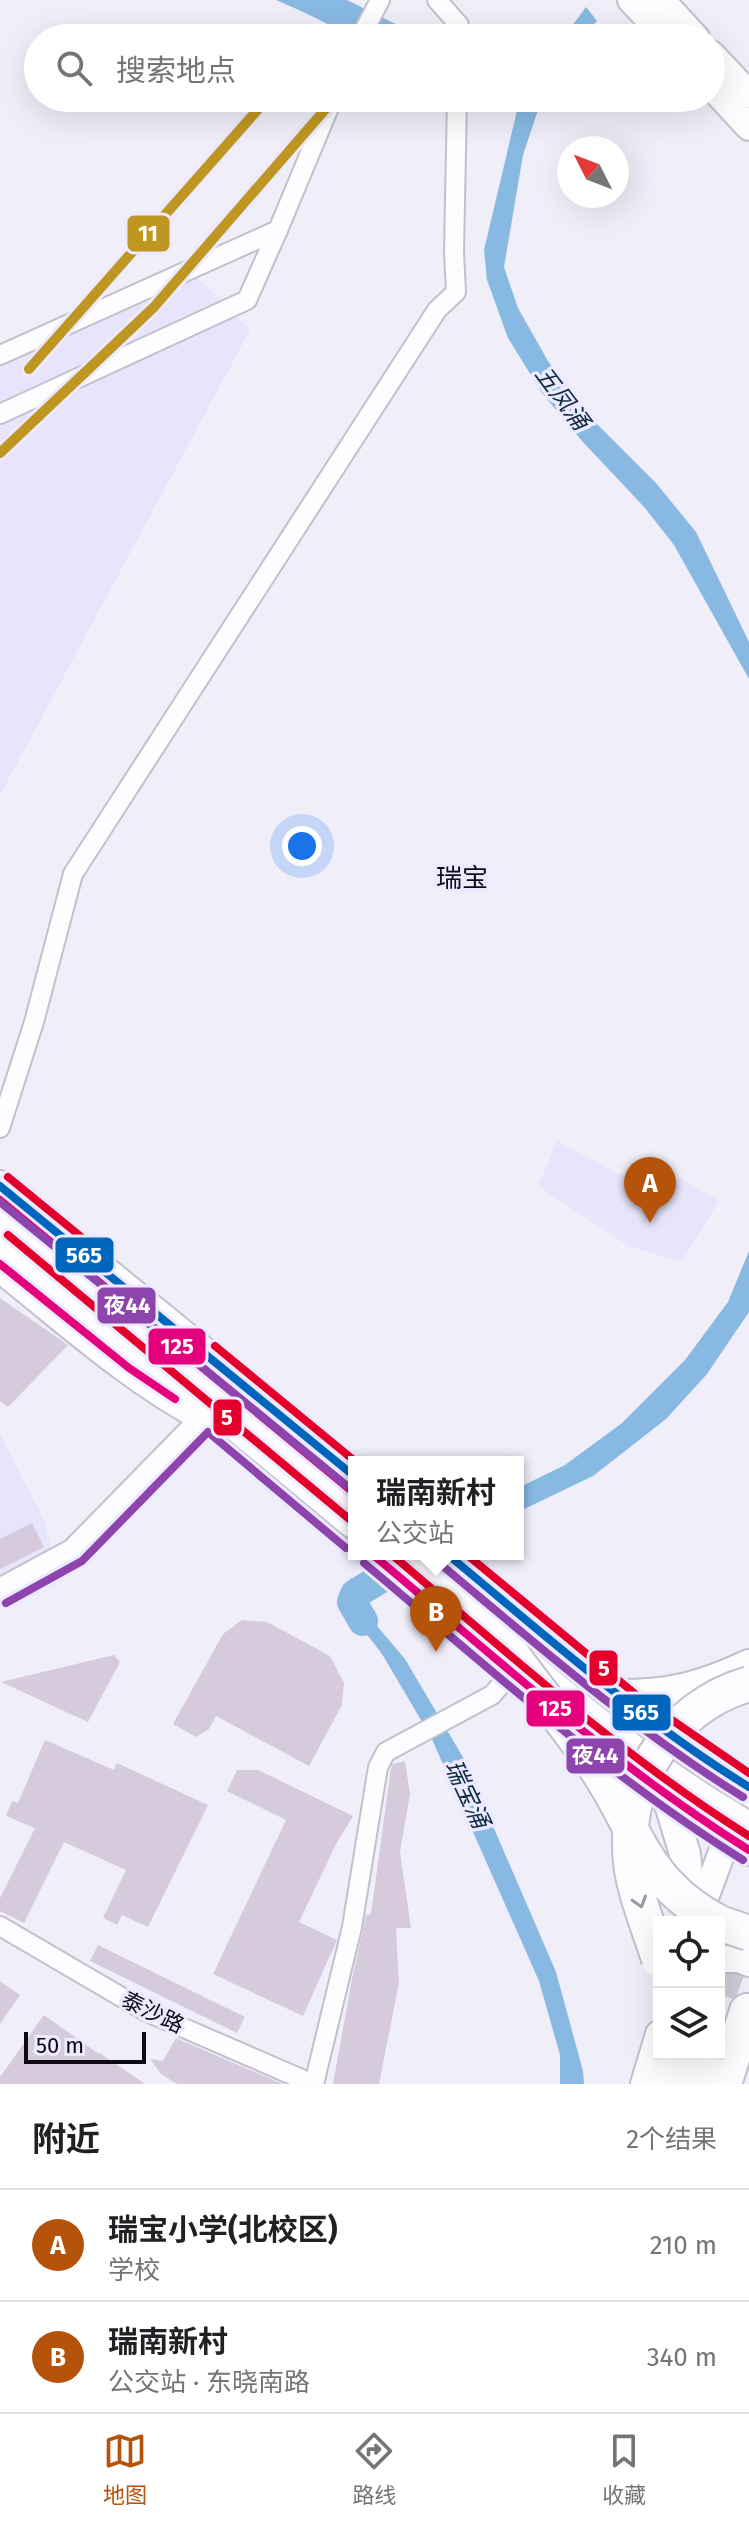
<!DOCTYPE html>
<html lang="zh">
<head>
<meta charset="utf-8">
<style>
	body { margin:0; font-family:"Fira Sans","Noto Sans SC",sans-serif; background:#f6f6f6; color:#202124 }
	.controls { position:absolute; right:24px; bottom:24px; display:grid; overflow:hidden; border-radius:0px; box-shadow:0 8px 32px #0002 }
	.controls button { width:72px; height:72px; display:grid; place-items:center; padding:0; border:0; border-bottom:2px solid #e0e0e0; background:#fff; color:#202124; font:40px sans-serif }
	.compass { position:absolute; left:557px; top:136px; width:72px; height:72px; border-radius:50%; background:#fff; box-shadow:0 8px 32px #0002; rotate:312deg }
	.scale { position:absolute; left:24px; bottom:20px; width:122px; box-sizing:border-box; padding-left:8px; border:4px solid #0d0a15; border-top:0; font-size:22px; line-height:28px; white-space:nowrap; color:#0d0a15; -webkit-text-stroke:6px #ede9fe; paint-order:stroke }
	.you { position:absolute; left:302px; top:846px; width:28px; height:28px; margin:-20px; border:6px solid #fff; border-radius:50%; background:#1a73e8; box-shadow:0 0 0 12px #1a73e833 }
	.badge { display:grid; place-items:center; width:52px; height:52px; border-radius:50%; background:#b45309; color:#fff; font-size:26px; font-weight:700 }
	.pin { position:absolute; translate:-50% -66px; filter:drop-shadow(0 2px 4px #0008) }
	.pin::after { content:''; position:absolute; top:42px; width:28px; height:24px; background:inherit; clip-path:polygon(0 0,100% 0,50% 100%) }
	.popup { position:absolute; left:348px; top:1456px; width:176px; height:104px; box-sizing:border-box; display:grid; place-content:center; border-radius:0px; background:#fff; filter:drop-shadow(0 2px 6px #0005); font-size:26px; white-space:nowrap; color:#757577 }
	.popup b { font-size:30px; color:#202124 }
	.popup::after { content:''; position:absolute; left:50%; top:100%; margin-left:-16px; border:16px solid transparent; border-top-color:#fff }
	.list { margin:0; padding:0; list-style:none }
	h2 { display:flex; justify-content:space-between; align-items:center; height:104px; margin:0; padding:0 32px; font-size:34px }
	h2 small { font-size:26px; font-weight:400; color:#757577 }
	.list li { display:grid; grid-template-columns:52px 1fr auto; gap:24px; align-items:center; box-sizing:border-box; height:112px; padding:0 32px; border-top:2px solid #e0e0e0 }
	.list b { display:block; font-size:30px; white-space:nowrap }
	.list p { margin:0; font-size:26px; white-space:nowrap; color:#757577 }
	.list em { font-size:26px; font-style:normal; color:#757577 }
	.icon { flex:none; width:44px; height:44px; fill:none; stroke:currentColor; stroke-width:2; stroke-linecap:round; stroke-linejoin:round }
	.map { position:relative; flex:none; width:749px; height:2084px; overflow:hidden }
	.search { position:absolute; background:#fff; box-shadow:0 8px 32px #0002; left:24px; right:24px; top:24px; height:88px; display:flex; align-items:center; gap:20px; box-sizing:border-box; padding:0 28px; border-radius:44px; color:#757577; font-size:30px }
	.sheet { height:328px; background:#fff }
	nav { display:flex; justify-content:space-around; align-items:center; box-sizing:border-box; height:112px; border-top:2px solid #e0e0e0; background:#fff; font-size:22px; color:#757577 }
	nav a { display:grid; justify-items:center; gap:4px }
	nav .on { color:#b45309 }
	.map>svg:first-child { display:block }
	.built { fill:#e8e4fb }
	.water { fill:#88b9e3 }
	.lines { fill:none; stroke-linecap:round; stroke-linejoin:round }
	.river { stroke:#88b9e3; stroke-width:30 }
	.building { fill:#d6cbdd }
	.highway-tunnel { stroke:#ceccd7; stroke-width:34; stroke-dasharray:34 17; stroke-linecap:butt }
	.street-casing { stroke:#c2c0cb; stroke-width:22 }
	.secondary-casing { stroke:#c2c0cb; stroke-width:30 }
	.primary-casing { stroke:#c2c0cb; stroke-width:34 }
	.highway-casing { stroke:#c2c0cb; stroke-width:38 }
	.street { stroke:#fdfcfe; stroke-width:18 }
	.secondary { stroke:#fdfcfe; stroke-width:26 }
	.primary { stroke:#fdfcfe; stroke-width:30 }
	.highway { stroke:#fdfcfe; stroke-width:34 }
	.highway-bridge-casing { stroke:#c2c0cb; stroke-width:38; stroke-linecap:butt }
	.highway-bridge { stroke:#fdfcfe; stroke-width:34 }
	.bus-1-casing { stroke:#ede9fe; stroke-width:14 }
	.bus-2-casing { stroke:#ede9fe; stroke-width:14 }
	.bus-3-casing { stroke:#ede9fe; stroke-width:14 }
	.bus-4-casing { stroke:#ede9fe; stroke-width:14 }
	.bus-1 { stroke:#e5007d; stroke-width:8 }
	.bus-2 { stroke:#8e44ad; stroke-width:8 }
	.bus-3 { stroke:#e4002b; stroke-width:8 }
	.bus-4 { stroke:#0065bd; stroke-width:8 }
	.metro-1-casing { stroke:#ede9fe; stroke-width:16 }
	.metro-1 { stroke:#bf9621; stroke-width:10 }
	.oneway { stroke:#9d9ba1 }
	.labels { text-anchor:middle; stroke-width:7; stroke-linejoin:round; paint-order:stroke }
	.street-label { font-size:22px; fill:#0d0a15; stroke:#ede9fe }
	.water-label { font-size:24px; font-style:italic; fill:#0f2e45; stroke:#ede9fe }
	.quarter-label { font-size:26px; fill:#0d0a15; stroke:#ede9fe }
	.line-badge { stroke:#ede9fe; stroke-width:3 }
	.badge-label { font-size:22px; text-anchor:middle; font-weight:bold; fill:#fff }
</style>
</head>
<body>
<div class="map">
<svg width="749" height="2084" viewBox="0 0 749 2084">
	<rect width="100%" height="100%" fill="#f0eef9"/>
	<g class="built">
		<path d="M190,270L250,330L0,795V355Z"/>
		<path d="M557,1141L666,1199L680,1178L719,1201L681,1262L629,1246L538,1186Z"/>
		<path d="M0,1434L45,1522L52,1553L0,1582Z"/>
	</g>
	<g class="water">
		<path d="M276,0H318L343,10L333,25Z"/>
		<path d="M586,7L597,21L581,38H563Z"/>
		<path d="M382,23L427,38H371Z"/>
		<path d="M520,98H542L523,155L504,267L518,308L548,361L580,407L656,483L696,532L749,642V679L674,545L645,508L582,441L542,393L508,338L487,280L484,250Z"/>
		<path d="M749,1251V1312L707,1374L666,1419L593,1476L518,1512V1488L565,1465L622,1423L685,1360L728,1302Z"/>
		<path d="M351,1578L371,1594L361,1607L405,1659L464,1759L556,1972L583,2071L584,2084H560V2055L539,1981L431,1737L382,1654L344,1605L341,1591Z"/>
	</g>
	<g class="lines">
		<g class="river">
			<path d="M313,0L390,38"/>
			<path d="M363,1621L352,1602L355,1594L421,1554"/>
		</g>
	</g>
	<g class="building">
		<path d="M0,1298L68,1345L8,1407L0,1401Z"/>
		<path d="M32,1523L44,1547L0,1569V1539Z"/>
		<path d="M242,1620L267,1622L330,1656L344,1683L342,1705L309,1766L216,1716L209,1729L196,1737L173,1724L223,1634Z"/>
		<path d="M114,1655L120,1662L88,1722L1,1682Z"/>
		<path d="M45,1740L114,1770L117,1763L208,1805L148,1927L122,1915L117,1925L103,1918L126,1870L64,1842L24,1923L0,1911V1898L35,1828L6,1816L12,1801L18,1803Z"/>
		<path d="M405,1761L410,1794L400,1852L411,1928H396L399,1983L379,2084H333L352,1979L366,1915L371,1914L391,1768L393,1764Z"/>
		<path d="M237,1770H258L353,1816L336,1844L299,1922L337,1940L303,2016L213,1974L286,1820L227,1791Z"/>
		<path d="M98,1945L245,2017L237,2033L90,1961Z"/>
		<path d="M0,1981L20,1995L0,2024Z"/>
		<path d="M44,2015L99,2054L100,2053L145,2084H0V2077Z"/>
		<path d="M176,2038L283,2084H177L161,2074L150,2059L163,2061Z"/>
	</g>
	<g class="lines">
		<path class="highway-tunnel" d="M719,1994L749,1912"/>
		<defs>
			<g id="street">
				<path d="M437,0L459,25L460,38"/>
				<path d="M360,38L380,0"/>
				<path d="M278,230L333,98"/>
				<path d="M0,355L278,230L247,300L0,414"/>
				<path d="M0,1128L34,1022L73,874L437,310L456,292L454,252L457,98"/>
				<path d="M0,1926L147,2012L313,2084"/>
				<path d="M314,2084L352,1927L378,1767L386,1752L492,1695L513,1671"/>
			</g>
			<g id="secondary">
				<path d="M631,0L667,38"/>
				<path d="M661,0L696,38"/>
				<path d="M711,54L749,94"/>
				<path d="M711,86L749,127"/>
				<path d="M0,1592L74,1552L207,1416"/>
				<path d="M696,1922L749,1779"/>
				<path d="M719,1959H739L749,1963"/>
				<path d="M644,2084L659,2034"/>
			</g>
			<g id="primary">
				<path d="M0,1186L354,1476"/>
				<path d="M447,1554C545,1634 639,1723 749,1787"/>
				<path d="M619,1695C671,1695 702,1687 749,1665"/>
				<path d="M647,1783L685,1810L749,1850"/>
				<path d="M668,1798L685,1854L692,1921"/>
			</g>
			<g id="highway">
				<path d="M0,1227L354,1521"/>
				<path d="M0,1264C67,1317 130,1375 205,1415"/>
				<path d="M394,1554C495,1639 594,1731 705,1803"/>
				<path d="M661,2084L668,2054"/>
				<path d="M691,2084L700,2054"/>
				<path d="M724,2084L747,2011"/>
			</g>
		</defs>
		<use href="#street" class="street-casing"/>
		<use href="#secondary" class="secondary-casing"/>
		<use href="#primary" class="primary-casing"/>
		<use href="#highway" class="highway-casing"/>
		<use href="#street" class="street"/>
		<use href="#secondary" class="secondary"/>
		<use href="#primary" class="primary"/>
		<use href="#highway" class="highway"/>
		<defs>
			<g id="highway-bridge">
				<path d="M508,1649C536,1687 565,1724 592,1762C638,1828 640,1880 718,1922"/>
				<path d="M705,1803L749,1830"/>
				<path d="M719,1923L749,1933"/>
				<path d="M659,1959C650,1930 637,1901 632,1870C619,1788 668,1707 749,1684"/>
			</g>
		</defs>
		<use href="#highway-bridge" class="highway-bridge-casing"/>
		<use href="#highway-bridge" class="highway-bridge"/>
		<defs>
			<g id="bus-1">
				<path d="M0,1200L354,1493"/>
				<path d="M0,1264L129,1368L175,1399"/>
				<path d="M372,1554C495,1657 613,1765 749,1850"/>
			</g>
			<g id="bus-2">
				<path d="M0,1202L346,1485"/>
				<path d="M364,1563C487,1666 606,1775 743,1860"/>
				<path d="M445,1568C542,1649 636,1731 743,1797"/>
				<path d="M6,1603L82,1561L208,1432L346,1548"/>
			</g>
			<g id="bus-3">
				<path d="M8,1177L96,1249"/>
				<path d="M8,1235L354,1523"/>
				<path d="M215,1346L356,1462"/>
				<path d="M391,1554C507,1652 620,1755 749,1836"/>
				<path d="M466,1554L640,1698L749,1773"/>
			</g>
			<g id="bus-4">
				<path d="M0,1186L354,1476"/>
				<path d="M447,1554C545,1635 640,1720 749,1787"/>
			</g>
		</defs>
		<use href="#bus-1" class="bus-1-casing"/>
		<use href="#bus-2" class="bus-2-casing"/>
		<use href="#bus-3" class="bus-3-casing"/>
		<use href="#bus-4" class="bus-4-casing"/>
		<use href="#bus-1" class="bus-1"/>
		<use href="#bus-2" class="bus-2"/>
		<use href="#bus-3" class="bus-3"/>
		<use href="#bus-4" class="bus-4"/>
		<defs>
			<g id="metro-1">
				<path d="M29,369L268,98"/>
				<path d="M0,453L154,307L335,98"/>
			</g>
		</defs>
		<use href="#metro-1" class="metro-1-casing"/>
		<use href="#metro-1" class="metro-1"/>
	</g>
	<defs><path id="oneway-chevron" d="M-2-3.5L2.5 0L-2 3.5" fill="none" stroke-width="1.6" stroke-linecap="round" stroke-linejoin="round" transform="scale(2)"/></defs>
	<use class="oneway" href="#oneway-chevron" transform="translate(640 1902) rotate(73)"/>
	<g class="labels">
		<g class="street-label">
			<text transform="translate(153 2012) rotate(26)" y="8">泰沙路</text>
		</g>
		<g class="water-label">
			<text transform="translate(562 398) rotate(53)" y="8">五凤涌</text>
			<text transform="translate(467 1794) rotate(65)" y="8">瑞宝涌</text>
		</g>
		<g class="quarter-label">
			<text x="462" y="887">瑞宝</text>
		</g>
	</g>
	<g class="line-badge">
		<rect x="126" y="214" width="45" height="39" rx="8" fill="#bf9621"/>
		<rect x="54" y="1236" width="61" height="38" rx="8" fill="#0065bd"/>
		<rect x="96" y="1286" width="61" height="39" rx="8" fill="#8e44ad"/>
		<rect x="147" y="1327" width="60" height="39" rx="8" fill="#e5007d"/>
		<rect x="212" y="1398" width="31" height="39" rx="8" fill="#e4002b"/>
		<rect x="588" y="1649" width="31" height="38" rx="8" fill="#e4002b"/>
		<rect x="525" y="1689" width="61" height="39" rx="8" fill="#e5007d"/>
		<rect x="611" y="1693" width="61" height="39" rx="8" fill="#0065bd"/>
		<rect x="565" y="1737" width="61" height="38" rx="8" fill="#8e44ad"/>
	</g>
	<g class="badge-label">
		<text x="148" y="241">11</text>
		<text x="84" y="1263">565</text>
		<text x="127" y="1313">夜44</text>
		<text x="177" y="1354">125</text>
		<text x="227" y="1425">5</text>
		<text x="604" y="1676">5</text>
		<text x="555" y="1716">125</text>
		<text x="641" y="1720">565</text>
		<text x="595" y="1763">夜44</text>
	</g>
</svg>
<div class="controls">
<button><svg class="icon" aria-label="locate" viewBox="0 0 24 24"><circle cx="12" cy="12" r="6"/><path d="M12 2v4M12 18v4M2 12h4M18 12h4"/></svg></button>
<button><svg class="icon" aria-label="layers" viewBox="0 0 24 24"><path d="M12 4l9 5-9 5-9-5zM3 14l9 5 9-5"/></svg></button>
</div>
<svg class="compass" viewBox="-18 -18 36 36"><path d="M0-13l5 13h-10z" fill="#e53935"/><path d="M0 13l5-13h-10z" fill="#757577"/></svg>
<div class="scale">50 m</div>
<div class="you"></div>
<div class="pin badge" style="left:650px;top:1223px">A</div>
<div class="pin badge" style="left:436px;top:1652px">B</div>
<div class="popup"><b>瑞南新村</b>公交站</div>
<div class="search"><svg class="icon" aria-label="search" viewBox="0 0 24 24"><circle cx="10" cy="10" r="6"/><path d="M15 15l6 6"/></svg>搜索地点</div>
</div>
<section class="sheet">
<h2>附近<small>2个结果</small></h2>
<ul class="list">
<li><span class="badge">A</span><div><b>瑞宝小学(北校区)</b><p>学校</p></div><em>210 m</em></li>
<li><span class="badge">B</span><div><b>瑞南新村</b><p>公交站 · 东晓南路</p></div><em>340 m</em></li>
</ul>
</section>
<nav>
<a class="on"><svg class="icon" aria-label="map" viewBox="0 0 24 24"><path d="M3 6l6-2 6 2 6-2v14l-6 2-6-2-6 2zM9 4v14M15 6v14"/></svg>地图</a>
<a><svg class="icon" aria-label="directions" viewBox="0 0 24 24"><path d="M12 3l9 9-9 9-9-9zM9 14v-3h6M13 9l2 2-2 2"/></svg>路线</a>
<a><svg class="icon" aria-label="saved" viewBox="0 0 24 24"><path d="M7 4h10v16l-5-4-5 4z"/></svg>收藏</a>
</nav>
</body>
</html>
